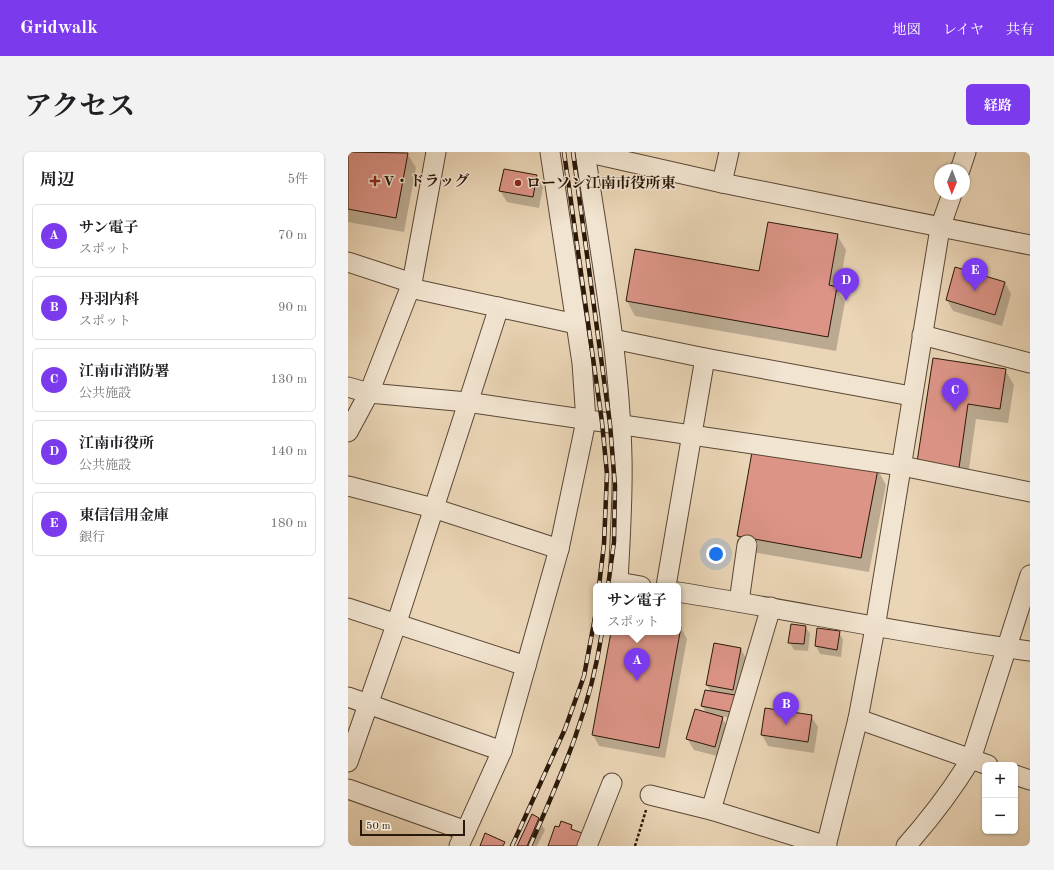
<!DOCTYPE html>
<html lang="ja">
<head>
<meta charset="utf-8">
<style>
	body { margin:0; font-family:"Old Standard TT","Noto Serif JP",serif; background:#f2f2f2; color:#202124 }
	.controls { position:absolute; right:12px; bottom:12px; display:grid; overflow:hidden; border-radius:6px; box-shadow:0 1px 3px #0004 }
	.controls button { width:36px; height:36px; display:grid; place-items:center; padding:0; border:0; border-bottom:1px solid #e0e0e0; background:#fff; color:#202124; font:20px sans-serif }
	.compass { position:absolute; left:586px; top:12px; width:36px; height:36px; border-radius:50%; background:#fff; box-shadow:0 1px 3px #0004; rotate:181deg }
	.scale { position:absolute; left:12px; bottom:10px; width:105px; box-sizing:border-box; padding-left:4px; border:2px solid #2a180a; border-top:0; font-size:11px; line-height:14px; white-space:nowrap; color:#2a180a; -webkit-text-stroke:3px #f1e4d0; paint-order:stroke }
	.you { position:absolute; left:368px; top:402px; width:14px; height:14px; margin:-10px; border:3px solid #fff; border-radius:50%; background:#1a73e8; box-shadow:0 0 0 6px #1a73e833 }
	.badge { display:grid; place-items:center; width:26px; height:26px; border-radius:50%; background:#7c3aed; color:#fff; font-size:13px; font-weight:700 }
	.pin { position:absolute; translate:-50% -33px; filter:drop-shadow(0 1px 2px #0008) }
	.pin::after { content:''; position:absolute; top:21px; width:14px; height:12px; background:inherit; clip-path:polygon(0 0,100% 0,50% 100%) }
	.popup { position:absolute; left:245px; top:431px; width:88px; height:52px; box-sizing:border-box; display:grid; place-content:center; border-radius:6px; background:#fff; filter:drop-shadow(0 1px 3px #0005); font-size:13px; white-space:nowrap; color:#757577 }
	.popup b { font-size:15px; color:#202124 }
	.popup::after { content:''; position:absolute; left:50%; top:100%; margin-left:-8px; border:8px solid transparent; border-top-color:#fff }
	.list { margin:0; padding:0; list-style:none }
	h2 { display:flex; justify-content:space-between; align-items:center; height:52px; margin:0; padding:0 16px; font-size:17px }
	h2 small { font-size:13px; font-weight:400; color:#757577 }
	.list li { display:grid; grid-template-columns:26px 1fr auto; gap:12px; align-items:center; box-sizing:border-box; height:64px; margin:0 8px 8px; padding:0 8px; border:1px solid #e0e0e0; border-radius:6px }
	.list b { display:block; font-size:15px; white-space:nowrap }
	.list p { margin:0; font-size:13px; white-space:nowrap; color:#757577 }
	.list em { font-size:13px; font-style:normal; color:#757577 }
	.map { position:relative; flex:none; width:682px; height:694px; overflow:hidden; border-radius:6px }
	header { display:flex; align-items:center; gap:24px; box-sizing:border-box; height:56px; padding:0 20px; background:#7c3aed; color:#fff }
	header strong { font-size:19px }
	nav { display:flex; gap:22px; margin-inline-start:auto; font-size:14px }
	.intro { display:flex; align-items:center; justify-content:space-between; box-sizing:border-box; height:96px; padding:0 24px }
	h1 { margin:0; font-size:28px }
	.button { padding:10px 18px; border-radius:6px; background:#7c3aed; color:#fff; font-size:14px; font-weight:700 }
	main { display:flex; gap:24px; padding:0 24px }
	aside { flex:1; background:#fff; border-radius:6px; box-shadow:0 1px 3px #0004 }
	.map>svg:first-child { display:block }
	.shadow { fill:#0003 }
	.building { fill:#dc9487; stroke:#2a180a }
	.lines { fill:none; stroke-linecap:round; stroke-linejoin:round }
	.minor-casing { stroke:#5a4735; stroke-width:21 }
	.path { stroke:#2a180a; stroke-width:2.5; stroke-dasharray:3 2; stroke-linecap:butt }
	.minor { stroke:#f1e4d0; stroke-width:19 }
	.rail-casing { stroke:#2a180a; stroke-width:4.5 }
	.rail { stroke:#f1e4d0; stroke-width:3; stroke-dasharray:9; stroke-linecap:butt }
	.poi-dot { fill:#8f2418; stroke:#f1e4d0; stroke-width:1.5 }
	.labels { text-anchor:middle; stroke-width:3; stroke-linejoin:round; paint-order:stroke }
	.poi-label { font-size:15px; font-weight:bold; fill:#2a180a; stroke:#f1e4d0; text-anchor:start }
</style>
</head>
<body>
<header>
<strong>Gridwalk</strong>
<nav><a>地図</a><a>レイヤ</a><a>共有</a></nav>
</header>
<div class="intro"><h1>アクセス</h1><a class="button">経路</a></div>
<main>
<aside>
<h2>周辺<small>5件</small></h2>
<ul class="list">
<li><span class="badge">A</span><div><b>サン電子</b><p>スポット</p></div><em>70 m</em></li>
<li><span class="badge">B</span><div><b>丹羽内科</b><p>スポット</p></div><em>90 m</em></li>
<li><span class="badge">C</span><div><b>江南市消防署</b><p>公共施設</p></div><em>130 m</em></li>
<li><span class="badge">D</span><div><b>江南市役所</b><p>公共施設</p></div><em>140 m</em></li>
<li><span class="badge">E</span><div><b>東信信用金庫</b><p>銀行</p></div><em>180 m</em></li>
</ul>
</aside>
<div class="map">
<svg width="682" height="694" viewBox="0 0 682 694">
	<rect width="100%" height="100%" fill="#ead5b6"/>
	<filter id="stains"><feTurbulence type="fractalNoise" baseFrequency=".005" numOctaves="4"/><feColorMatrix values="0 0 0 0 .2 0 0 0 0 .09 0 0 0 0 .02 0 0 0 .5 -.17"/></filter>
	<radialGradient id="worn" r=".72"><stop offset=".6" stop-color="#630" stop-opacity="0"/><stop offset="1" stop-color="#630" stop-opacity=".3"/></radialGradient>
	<g class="shadow">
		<path d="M0,0L59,1L68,16L56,80L0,70Z"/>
		<path d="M188,24L195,35L191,56L159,50L152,39Z"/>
		<path d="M489,83L498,98L490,140L497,150L488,199L287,164L279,149L288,99L412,121Z"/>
		<path d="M657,130L663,142L654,174L605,159L599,148Z"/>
		<path d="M585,208L657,218L666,233L660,271L628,267L619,331L579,325Z"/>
		<path d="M405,301L530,318L538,333L521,420L398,399L390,384Z"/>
		<path d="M457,474L462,482L460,499L446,498L442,491Z"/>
		<path d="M330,475L333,476L339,487L317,606L251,594L245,583L264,480H330Z"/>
		<path d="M470,477L491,480L495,488L493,505L472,502L468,494Z"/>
		<path d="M367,492L393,497L399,508L387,567L373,564L381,577L373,605L346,598L339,586L359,562L354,554L363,540L359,533Z"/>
		<path d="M418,557L463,564L470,575L466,601L420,594L414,583Z"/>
		<path d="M190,667L197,678L189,694H170Z"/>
	</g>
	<g class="building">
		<path d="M0,0L60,1L48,66L0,57Z"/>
		<path d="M156,17L189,23L185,45L151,39Z"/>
		<path d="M420,70L490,82L481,133L489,135L480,185L278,149L287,97L411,119Z"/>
		<path d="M607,115L657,130L647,163L598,148Z"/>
		<path d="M585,206L658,217L652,257L620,252L611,316L569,310Z"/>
		<path d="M404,300L530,317L513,406L389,384Z"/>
		<path d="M443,472L458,474L456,492L440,491Z"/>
		<path d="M330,474L333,475L311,596L244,583L263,480H330Z"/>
		<path d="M469,476L492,479L489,498L467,494Z"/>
		<path d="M366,491L393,496L385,538L358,533Z"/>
		<path d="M357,538L387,543L383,560L353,554Z"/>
		<path d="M417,556L464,563L460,590L413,583Z"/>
		<path d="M347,557L375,565L367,595L338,587Z"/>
		<path d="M184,662L191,666L179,694H169Z"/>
		<path d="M213,669L224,673L223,677L237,682L232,694H200L207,674L211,675Z"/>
		<path d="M137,681L157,690L155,694H132Z"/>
	</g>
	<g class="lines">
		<defs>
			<g id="minor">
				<path d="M237,0C252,101 272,204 274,306C275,347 272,389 270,430L293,434"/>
				<path d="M237,0L374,31L682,93"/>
				<path d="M612,18L618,0"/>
				<path d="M374,31L381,0"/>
				<path d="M0,110L64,131"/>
				<path d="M62,136L228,172"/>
				<path d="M574,183L682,211"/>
				<path d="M265,187L357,206L563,244"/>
				<path d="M0,235L21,241L119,250L554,314L682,340"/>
				<path d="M0,280L21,241L64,131L88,0"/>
				<path d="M0,334L85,356L211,397"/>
				<path d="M318,434L357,206"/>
				<path d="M330,440C448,459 564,483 682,499"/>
				<path d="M391,450L399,393"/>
				<path d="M423,455L363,658L479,694"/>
				<path d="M0,456L178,514"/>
				<path d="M0,545L154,599L111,694"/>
				<path d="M510,567L640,613"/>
				<path d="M154,599L211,397L238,269L234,211L202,0"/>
				<path d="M0,610L48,473L151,155"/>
				<path d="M667,623L682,628"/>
				<path d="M0,637L118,679"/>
				<path d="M302,643L363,658"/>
				<path d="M239,694L264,631"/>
				<path d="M478,694L510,567L527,476L592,76L604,42"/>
				<path d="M558,694C582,667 604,638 623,607L682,423"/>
			</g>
		</defs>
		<use href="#minor" class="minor-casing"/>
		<path class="path" d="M287,694L298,658"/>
		<use href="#minor" class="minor"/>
		<defs>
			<g id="rail">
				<path d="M216,0L254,270L259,322L256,392L251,434"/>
				<path d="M225,0L262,272L267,334L266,390L260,434"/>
				<path d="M164,694L217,577L236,524L248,460"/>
				<path d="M182,694C214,621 242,560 254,480"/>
			</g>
		</defs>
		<use href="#rail" class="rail-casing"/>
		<use href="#rail" class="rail"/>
	</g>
	<g class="poi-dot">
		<path d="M25 23h4v4h4v4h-4v4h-4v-4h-4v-4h4z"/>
		<circle cx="170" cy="31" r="4"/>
	</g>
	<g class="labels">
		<g class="poi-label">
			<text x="35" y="34">V・ドラッグ</text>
			<text x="178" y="36">ローソン江南市役所東</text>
		</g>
	</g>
	<rect width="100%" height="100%" filter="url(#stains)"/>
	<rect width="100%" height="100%" fill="url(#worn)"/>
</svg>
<div class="controls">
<button>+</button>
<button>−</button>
</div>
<svg class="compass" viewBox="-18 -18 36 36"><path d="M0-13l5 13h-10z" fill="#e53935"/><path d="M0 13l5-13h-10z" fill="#757577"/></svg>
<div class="scale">50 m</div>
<div class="you"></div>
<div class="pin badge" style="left:289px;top:529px">A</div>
<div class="popup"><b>サン電子</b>スポット</div>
<div class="pin badge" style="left:438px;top:573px">B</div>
<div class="pin badge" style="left:607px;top:259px">C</div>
<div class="pin badge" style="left:498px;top:149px">D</div>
<div class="pin badge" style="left:627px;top:139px">E</div>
</div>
</main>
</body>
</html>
